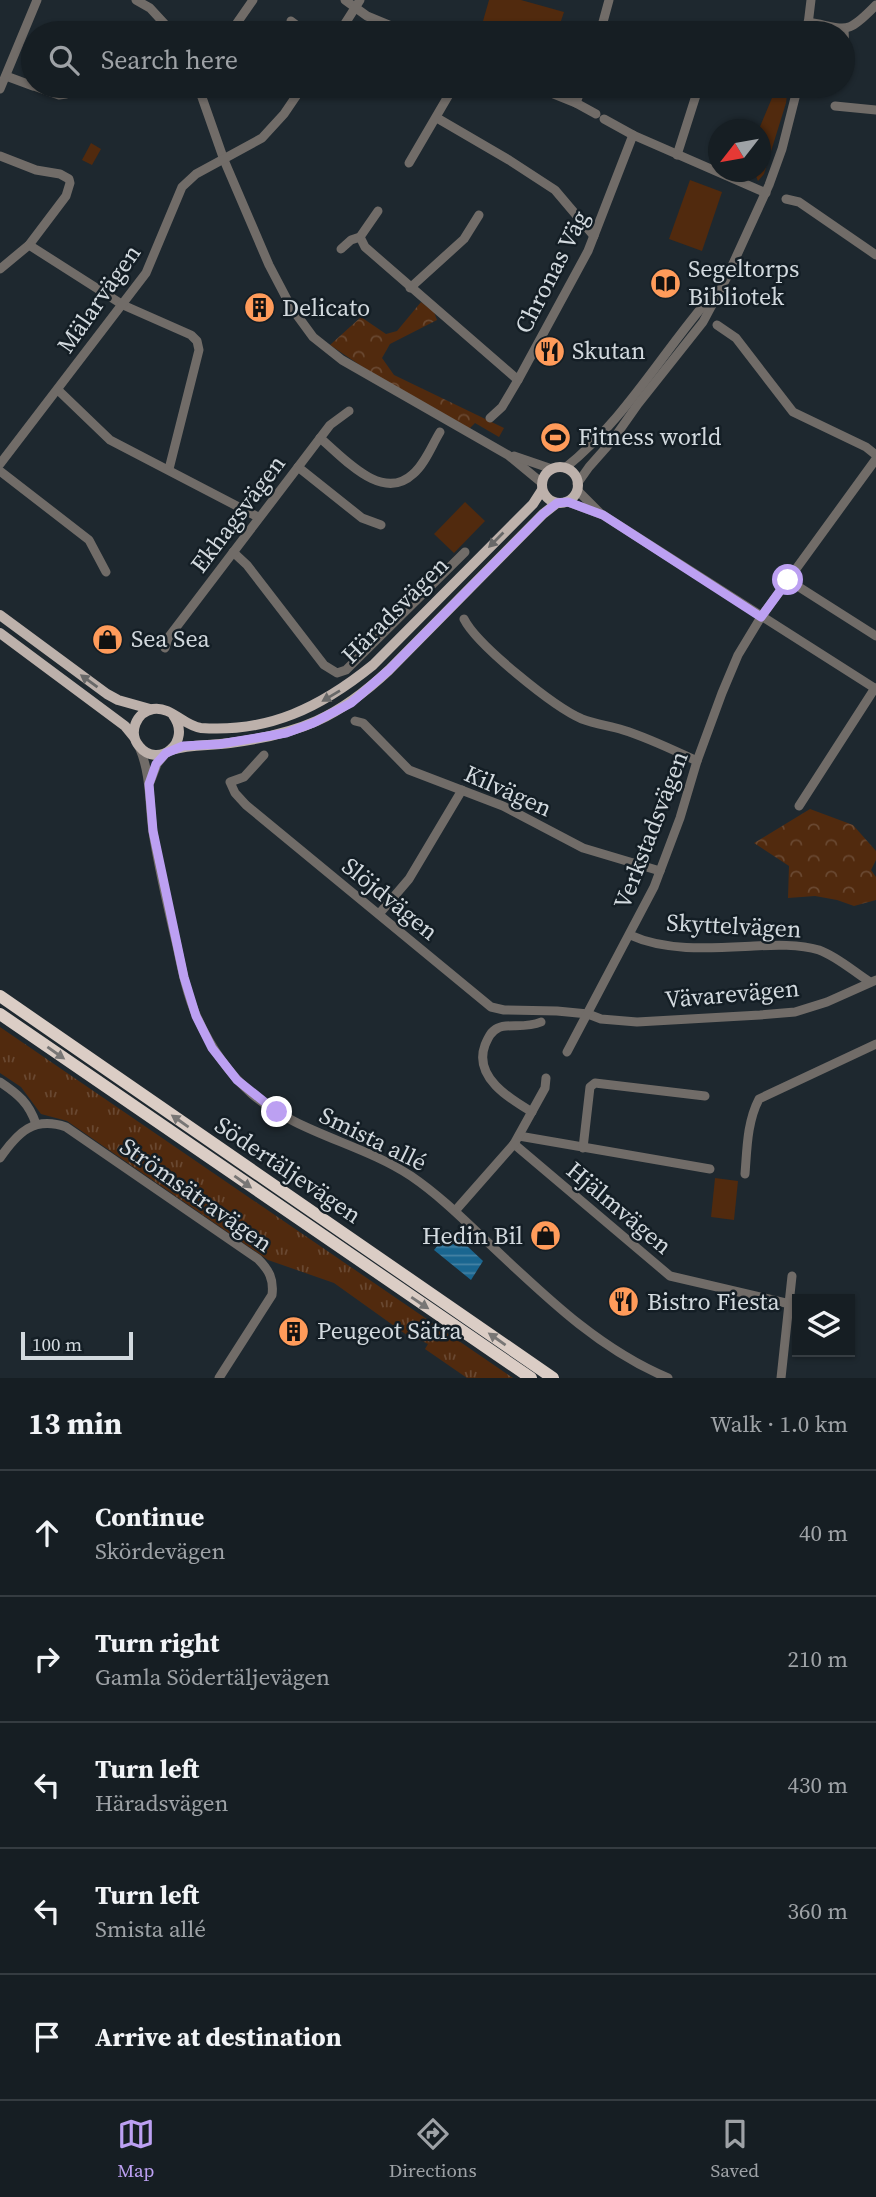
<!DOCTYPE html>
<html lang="en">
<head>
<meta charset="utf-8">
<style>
	body { margin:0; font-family:"Source Serif 4",serif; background:#1f272b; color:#f1f3f6 }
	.controls { position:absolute; right:21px; bottom:21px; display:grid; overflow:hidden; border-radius:0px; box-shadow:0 2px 5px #0004 }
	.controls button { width:63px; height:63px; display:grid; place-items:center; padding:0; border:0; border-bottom:2px solid #353c41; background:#161e23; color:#f1f3f6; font:35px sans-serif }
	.compass { position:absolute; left:708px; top:119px; width:63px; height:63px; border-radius:50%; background:#161e23; box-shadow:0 2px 5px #0004; rotate:239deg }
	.scale { position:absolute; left:21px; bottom:18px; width:112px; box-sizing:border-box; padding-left:7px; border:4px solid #d2d9de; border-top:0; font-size:19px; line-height:24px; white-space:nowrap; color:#d2d9de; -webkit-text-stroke:5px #141e25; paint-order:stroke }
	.stop { position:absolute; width:21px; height:21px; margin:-16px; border:5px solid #bca0f2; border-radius:50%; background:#fff }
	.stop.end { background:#bca0f2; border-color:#fff; box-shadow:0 2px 7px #0008 }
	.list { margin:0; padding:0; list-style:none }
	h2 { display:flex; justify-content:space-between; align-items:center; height:91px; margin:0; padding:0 28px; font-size:30px }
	h2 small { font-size:23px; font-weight:400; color:#9ea2a6 }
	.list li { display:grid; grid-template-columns:46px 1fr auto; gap:21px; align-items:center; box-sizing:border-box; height:126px; padding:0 28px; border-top:2px solid #353c41 }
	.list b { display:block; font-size:26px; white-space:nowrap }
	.list p { margin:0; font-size:23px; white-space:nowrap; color:#9ea2a6 }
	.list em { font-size:23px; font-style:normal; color:#9ea2a6 }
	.icon { flex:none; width:38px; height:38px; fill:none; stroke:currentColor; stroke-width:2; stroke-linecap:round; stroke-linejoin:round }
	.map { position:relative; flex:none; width:876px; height:1378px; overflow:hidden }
	.search { position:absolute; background:#161e23; box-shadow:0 2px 5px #0004; left:21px; right:21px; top:21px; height:77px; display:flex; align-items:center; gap:18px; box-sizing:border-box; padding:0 24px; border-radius:38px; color:#9ea2a6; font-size:26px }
	.sheet { height:721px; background:#161e23 }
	nav { display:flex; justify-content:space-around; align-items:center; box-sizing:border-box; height:98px; border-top:2px solid #353c41; background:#161e23; font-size:19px; color:#9ea2a6 }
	nav a { display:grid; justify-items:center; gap:4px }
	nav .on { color:#bca0f2 }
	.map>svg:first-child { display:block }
	.grass { fill:url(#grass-tufts) }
	.forest { fill:url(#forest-crowns) }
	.park { fill:#512a0e }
	.water { fill:url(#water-rules) }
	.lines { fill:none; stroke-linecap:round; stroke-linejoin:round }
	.minor { stroke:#716c68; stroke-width:9 }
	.major { stroke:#bdb1ab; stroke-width:10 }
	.highway { stroke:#dbcdc5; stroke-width:12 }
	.oneway { fill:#686868 }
	.oneway2 { fill:#787675 }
	.route { stroke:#bca0f2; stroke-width:9 }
	.labels { text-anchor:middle; stroke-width:5; stroke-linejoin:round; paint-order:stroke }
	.poi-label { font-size:24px; fill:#d2d9de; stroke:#141e25; text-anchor:start }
	.street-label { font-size:24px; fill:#d2d9de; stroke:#141e25 }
</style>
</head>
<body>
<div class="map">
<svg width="876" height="1378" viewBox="0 0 876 1378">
	<defs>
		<pattern id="grass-tufts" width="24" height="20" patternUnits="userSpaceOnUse" patternTransform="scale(1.75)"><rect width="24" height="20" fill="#512a0e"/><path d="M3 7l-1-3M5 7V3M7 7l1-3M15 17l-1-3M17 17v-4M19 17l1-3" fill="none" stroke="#694831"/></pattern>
		<pattern id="forest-crowns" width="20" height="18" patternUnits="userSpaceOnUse" patternTransform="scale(1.75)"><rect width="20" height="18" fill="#512a0e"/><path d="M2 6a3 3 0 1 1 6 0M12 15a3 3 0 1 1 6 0" fill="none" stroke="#694831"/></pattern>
		<pattern id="water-rules" width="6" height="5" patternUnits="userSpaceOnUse" patternTransform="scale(1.75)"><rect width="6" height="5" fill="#1a6690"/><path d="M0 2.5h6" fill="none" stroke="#4582a4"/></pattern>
	</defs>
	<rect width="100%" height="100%" fill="#1e282f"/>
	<path class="grass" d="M0,1027L513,1378H467L425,1349L428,1344L418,1339L411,1338L334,1283L268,1260L67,1121L41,1114L21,1087L0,1073Z"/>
	<g class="forest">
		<path d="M421,302L434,312L437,320L390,344L382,358L394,375L504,428L499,437L475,423L469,429L385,382L330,345L361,317L386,334L397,331Z"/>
		<path d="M810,809L853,825L876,851V860L871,870L876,877V900L854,906L837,900L815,896L788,898L789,866L754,843Z"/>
	</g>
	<g class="park">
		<path d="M489,0H521L564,12L557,33H498L481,28Z"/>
		<path d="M777,86H788L786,103L764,174L758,181L754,172H760L759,129Z"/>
		<path d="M91,143L101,149L92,165L82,160Z"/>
		<path d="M690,180L722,192L702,251L669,239Z"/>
		<path d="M465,502L485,521L454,553L434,534Z"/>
		<path d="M715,1178L738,1181L734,1220L711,1217Z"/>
	</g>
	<path class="water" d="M450,1230L483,1261L471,1280L434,1250Z"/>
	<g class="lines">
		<g class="minor">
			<path d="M136,0L150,8L173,33"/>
			<path d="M345,0L367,16L408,33"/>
			<path d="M291,21L307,33"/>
			<path d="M808,22C848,29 846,36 876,5"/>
			<path d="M844,30L845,51"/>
			<path d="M230,33L253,0"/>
			<path d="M339,33L360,0"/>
			<path d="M600,33L609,0"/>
			<path d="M807,33L811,0"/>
			<path d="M6,76L33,86"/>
			<path d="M34,86L59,95L66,94L72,86"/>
			<path d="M198,86L224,160L269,265L291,307L313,337L342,360L508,455L542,483"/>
			<path d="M370,86L377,90"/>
			<path d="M534,86L576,103L596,114"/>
			<path d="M0,89L37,0"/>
			<path d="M576,103L582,86"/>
			<path d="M835,106L876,110"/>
			<path d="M437,118L509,160L555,190L594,236"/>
			<path d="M604,119L633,135"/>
			<path d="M677,155L699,86"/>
			<path d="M0,156L36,170L60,174L69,179L70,183L66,196L29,245L0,269"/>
			<path d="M409,163L454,86"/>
			<path d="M786,199L799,202L876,255"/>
			<path d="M360,237L365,247L518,380"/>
			<path d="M29,245L123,305L191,335L197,341L199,350L169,469"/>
			<path d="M341,249L351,240L360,237L378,211"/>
			<path d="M410,288L464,239L479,215"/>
			<path d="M717,325L736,338L793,412L866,447L876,455"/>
			<path d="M58,390L110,440L258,517"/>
			<path d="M490,418L502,407L518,380L588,251L633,135L766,193"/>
			<path d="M320,438C344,458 382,503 413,474C425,464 432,445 440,432"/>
			<path d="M514,456L552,469"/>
			<path d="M0,464L146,273L182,187L196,174L262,138L284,114L303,86"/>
			<path d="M298,467L362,518L381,525"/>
			<path d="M565,468C625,420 663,351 713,294"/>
			<path d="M0,471L89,540L106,572"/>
			<path d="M577,484L589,467L612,441L638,404L703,322L726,279L769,185L782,149L798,86"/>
			<path d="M577,490L601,514"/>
			<path d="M568,502L603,515L876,689"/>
			<path d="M233,552L247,565L324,665L337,673L346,670L465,552"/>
			<path d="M788,580L876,636"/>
			<path d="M464,619C477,645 554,707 582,719C595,724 610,726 623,730C649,738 673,750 697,761"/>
			<path d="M165,648L168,638L330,425L349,411"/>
			<path d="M355,721L363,723L409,770L503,806L583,848L660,871"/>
			<path d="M140,749C151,775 149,804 153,832C159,870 168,908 177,946C182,970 187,995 197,1017C210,1046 228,1073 252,1094C299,1134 361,1143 411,1176C436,1193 458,1214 480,1235C538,1289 594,1347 668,1378"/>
			<path d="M264,755L244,777L230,782L235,793L246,805L491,1007L504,1010L557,1011L588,1014L601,1019L637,1022L760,1015L795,1012L827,1002L876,980"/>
			<path d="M150,782L157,764L166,753"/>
			<path d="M799,806L875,688"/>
			<path d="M379,914L409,879L462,790"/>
			<path d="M630,935C667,952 714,948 754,946C774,945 799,944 819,950C838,957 854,972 870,982"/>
			<path d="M567,1052L654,887L680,818L697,761L722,693L738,655L761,617L876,459"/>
			<path d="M0,1082C18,1094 29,1103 36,1124"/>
			<path d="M532,1112C510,1099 473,1077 485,1045C488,1038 491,1031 498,1028C508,1023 525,1029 541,1022"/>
			<path d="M519,1136L710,1169"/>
			<path d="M514,1144L670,1276L790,1304"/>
			<path d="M583,1148L590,1087L595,1083L705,1096"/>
			<path d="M0,1158C18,1132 34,1116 66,1127L258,1259C269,1270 274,1279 272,1295L219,1378"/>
			<path d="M745,1174C747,1149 747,1122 759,1099L876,1044"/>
			<path d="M455,1211L514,1144L545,1088L546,1078"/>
			<path d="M781,1378L792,1276"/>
		</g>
		<g class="major">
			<circle cx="560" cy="485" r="18"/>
			<path d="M0,615L107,694L118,700L150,709"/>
			<path d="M0,633L125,726L134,737"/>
			<path d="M173,715C193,742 158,770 139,746C128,733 136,712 153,709C171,706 184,726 201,728C269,733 321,707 373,665L533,504L542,490"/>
			<path d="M171,750C191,744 210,746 230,743C299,734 338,718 389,670L543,514L557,503"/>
		</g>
		<g class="highway">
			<path d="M0,996L553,1378"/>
			<path d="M0,1014L531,1378"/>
		</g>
	</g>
	<defs><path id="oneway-solid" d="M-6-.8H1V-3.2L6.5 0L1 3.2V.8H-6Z" transform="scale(1.75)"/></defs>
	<g class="oneway">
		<use href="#oneway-solid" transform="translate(496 540) rotate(135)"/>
		<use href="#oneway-solid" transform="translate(89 681) rotate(-144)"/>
		<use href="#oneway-solid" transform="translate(331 696) rotate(149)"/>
	</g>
	<g class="oneway2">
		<use href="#oneway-solid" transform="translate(56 1053) rotate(35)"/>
		<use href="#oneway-solid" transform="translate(180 1121) rotate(-145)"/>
		<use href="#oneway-solid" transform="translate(243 1182) rotate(35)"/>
		<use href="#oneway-solid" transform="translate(420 1303) rotate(34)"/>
		<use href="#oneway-solid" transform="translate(497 1339) rotate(-145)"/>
	</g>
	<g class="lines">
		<path class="route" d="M277,1112L237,1080L212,1048L196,1016L184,977L153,831L149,784L156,764L166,753L183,746L220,744L286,733L313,723L351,703L389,670L543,514L557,503L568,502L603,515L761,617L788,580"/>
	</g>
	<defs>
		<symbol id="library-disc" viewBox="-11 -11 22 22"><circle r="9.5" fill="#ff9b5a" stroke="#141e25"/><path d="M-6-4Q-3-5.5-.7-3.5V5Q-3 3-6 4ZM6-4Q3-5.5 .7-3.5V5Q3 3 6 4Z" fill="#111"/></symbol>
		<symbol id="building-disc" viewBox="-11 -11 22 22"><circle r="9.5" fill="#ff9b5a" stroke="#141e25"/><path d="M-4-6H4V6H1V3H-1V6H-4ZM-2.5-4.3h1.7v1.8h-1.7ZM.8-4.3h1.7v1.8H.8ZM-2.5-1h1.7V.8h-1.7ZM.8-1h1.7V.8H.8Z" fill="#111"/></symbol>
		<symbol id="restaurant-disc" viewBox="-11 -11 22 22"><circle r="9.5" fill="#ff9b5a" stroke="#141e25"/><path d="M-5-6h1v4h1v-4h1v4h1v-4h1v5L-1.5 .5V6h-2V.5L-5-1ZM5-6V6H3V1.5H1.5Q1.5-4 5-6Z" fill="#111"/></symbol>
		<symbol id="stadium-disc" viewBox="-11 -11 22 22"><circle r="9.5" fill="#ff9b5a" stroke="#141e25"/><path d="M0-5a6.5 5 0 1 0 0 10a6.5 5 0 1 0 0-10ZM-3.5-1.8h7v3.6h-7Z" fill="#111"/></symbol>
		<symbol id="shop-disc" viewBox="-11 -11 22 22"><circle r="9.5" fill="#ff9b5a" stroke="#141e25"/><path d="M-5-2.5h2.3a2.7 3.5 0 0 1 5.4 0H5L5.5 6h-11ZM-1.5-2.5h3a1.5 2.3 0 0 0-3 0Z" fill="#111"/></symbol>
	</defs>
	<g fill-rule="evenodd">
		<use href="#library-disc" x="648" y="266" width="35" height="35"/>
		<use href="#building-disc" x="242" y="290" width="35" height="35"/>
		<use href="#restaurant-disc" x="532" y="334" width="35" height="35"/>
		<use href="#stadium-disc" x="538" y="420" width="35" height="35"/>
		<use href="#shop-disc" x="90" y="622" width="35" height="35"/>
		<use href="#shop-disc" x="528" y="1218" width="35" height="35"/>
		<use href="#restaurant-disc" x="606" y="1284" width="35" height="35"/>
		<use href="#building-disc" x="276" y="1314" width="35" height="35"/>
	</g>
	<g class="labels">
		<g class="poi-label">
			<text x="688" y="277">Segeltorps<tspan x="688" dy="28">Bibliotek</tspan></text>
			<text x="282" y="316">Delicato</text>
			<text x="572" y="359">Skutan</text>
			<text x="578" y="445">Fitness world</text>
			<text x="131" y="647">Sea Sea</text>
			<text x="523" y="1244" text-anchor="end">Hedin Bil</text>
			<text x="647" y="1310">Bistro Fiesta</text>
			<text x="317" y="1339">Peugeot Sätra</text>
		</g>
		<g class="street-label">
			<text transform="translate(552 272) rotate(-63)" y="8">Chronas Väg</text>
			<text transform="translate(99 299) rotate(-55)" y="8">Mälarvägen</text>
			<text transform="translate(238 514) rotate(-53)" y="8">Ekhagsvägen</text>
			<text transform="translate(395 610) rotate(-45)" y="8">Häradsvägen</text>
			<text transform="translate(508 791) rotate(24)" y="8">Kilvägen</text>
			<text transform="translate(651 830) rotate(-69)" y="8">Verkstadsvägen</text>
			<text transform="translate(390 899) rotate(39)" y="8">Slöjdvägen</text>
			<text transform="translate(734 926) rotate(3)" y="8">Skyttelvägen</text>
			<text transform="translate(732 994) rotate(-5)" y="8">Vävarevägen</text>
			<text transform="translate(373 1139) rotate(26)" y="8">Smista allé</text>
			<text transform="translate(288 1170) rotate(34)" y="8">Södertäljevägen</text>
			<text transform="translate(196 1195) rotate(35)" y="8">Strömsätravägen</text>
			<text transform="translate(619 1208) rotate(40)" y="8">Hjälmvägen</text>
		</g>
	</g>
</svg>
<div class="controls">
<button><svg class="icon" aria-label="layers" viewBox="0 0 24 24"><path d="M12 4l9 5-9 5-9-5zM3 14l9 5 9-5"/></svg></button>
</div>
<svg class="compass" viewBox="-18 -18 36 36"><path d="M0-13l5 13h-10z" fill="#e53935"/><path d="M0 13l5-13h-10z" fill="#9ea2a6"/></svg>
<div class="scale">100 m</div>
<div class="stop" style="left:788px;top:580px"></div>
<div class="stop end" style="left:277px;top:1112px"></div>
<div class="search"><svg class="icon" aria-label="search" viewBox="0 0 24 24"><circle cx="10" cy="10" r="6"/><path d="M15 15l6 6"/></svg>Search here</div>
</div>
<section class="sheet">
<h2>13 min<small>Walk · 1.0 km</small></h2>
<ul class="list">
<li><svg class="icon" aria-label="ahead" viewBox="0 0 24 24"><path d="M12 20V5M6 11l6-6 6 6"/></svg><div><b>Continue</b><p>Skördevägen</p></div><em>40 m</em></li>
<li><svg class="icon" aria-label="right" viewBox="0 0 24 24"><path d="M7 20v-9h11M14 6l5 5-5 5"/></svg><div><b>Turn right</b><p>Gamla Södertäljevägen</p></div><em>210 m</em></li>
<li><svg class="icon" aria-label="left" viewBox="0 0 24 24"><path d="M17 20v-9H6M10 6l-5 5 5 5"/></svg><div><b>Turn left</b><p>Häradsvägen</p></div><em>430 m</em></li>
<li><svg class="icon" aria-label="left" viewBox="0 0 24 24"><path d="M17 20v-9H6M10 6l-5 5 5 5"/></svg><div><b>Turn left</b><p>Smista allé</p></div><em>360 m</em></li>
<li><svg class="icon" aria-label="arrive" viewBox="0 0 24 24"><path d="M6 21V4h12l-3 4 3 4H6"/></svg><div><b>Arrive at destination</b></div></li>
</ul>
</section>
<nav>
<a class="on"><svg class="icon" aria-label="map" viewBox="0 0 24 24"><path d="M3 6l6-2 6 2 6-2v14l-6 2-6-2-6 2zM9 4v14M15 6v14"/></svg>Map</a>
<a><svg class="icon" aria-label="directions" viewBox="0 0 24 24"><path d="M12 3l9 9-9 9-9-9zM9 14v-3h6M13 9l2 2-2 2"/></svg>Directions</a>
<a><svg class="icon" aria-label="saved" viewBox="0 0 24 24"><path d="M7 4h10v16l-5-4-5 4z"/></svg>Saved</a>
</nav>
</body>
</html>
